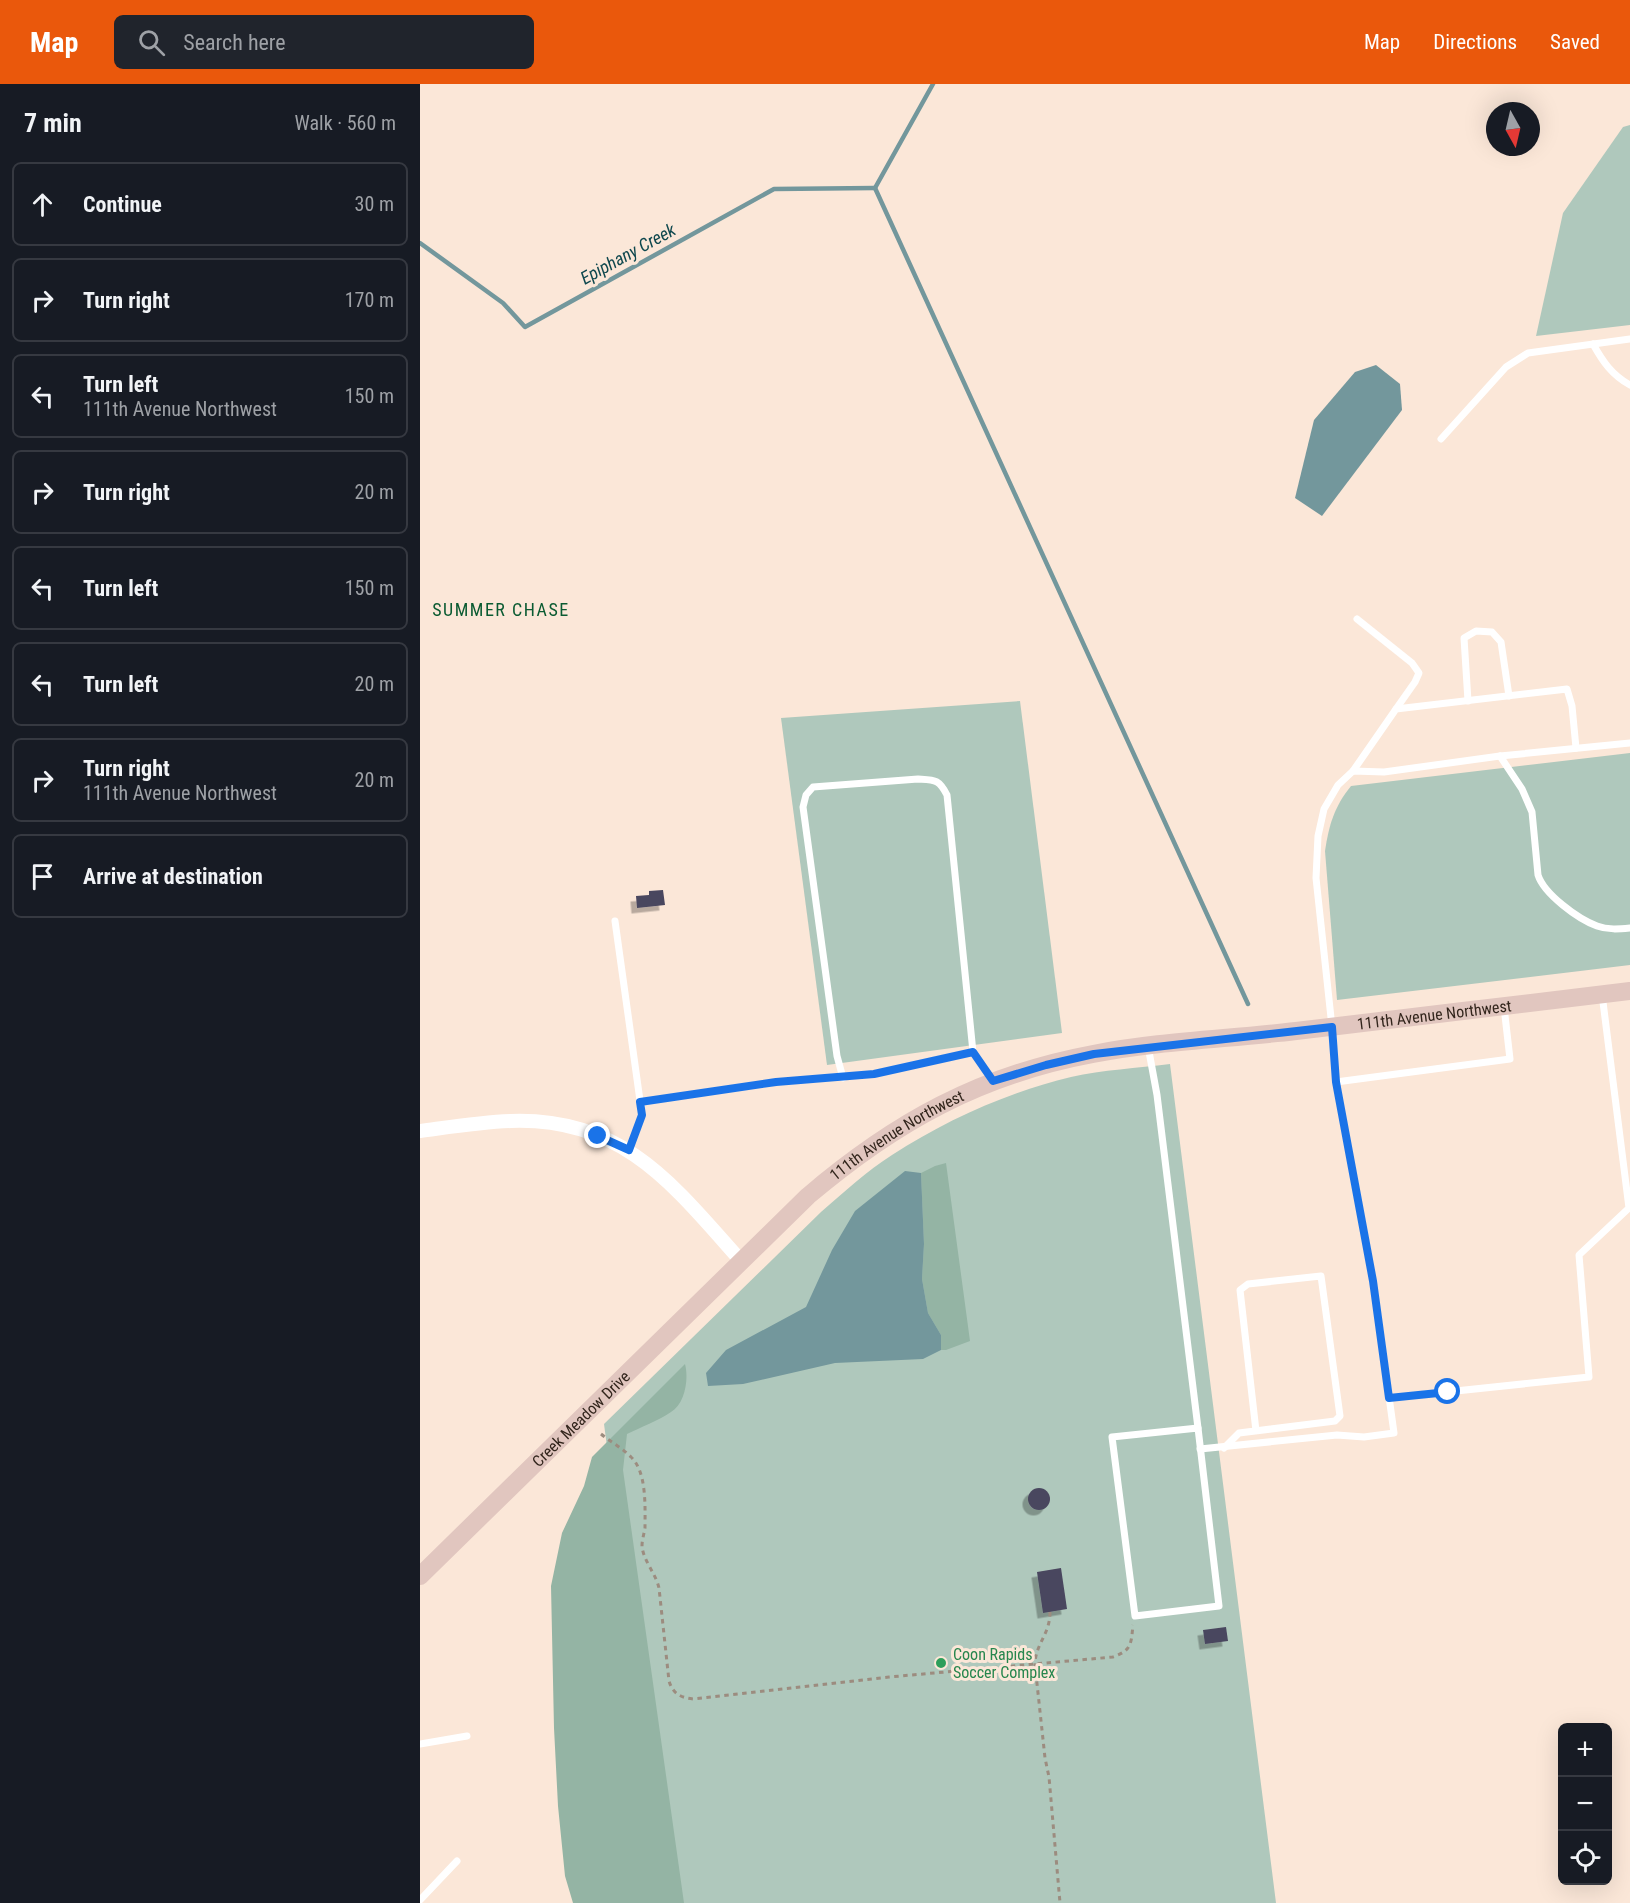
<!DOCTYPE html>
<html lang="en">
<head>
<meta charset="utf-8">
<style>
	body { margin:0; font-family:"Roboto Condensed",sans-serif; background:#20242c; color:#f1f3f6 }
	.controls { position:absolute; right:18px; bottom:18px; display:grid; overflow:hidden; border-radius:9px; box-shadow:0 6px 24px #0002 }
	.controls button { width:54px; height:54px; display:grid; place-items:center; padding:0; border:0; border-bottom:2px solid #363941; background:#171b24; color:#f1f3f6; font:30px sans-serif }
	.compass { position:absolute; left:1066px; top:18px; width:54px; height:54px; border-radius:50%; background:#171b24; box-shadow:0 6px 24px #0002; rotate:172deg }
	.stop { position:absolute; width:18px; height:18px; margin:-14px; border:4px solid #1a73e8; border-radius:50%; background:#fff }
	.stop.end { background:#1a73e8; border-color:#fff; box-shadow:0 2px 6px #0008 }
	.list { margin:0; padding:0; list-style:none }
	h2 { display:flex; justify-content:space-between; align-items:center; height:78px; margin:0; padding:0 24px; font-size:26px }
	h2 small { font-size:20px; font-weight:400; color:#9ea1a6 }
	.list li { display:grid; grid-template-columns:39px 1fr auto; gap:18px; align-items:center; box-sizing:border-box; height:84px; margin:0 12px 12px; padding:0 12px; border:2px solid #363941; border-radius:9px }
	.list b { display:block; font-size:22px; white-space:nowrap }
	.list p { margin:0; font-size:20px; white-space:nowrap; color:#9ea1a6 }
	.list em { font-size:20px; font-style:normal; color:#9ea1a6 }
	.icon { flex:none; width:33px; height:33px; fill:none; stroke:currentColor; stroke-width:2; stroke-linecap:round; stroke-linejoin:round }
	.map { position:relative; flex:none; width:1210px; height:1819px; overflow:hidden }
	header { display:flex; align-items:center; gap:36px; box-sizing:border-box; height:84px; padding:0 30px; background:#ea580c; color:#fff }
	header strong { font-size:28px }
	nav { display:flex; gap:33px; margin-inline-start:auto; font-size:21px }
	.search { width:420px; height:54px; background:#20242c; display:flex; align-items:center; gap:15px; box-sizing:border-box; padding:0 21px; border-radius:9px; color:#9ea1a6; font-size:22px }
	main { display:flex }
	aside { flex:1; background:#171b24 }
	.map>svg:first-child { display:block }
	.green { fill:#afc8bc }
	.forest { fill:#94b4a4 }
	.water { fill:#73979c }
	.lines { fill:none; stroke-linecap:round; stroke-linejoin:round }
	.stream { stroke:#73979c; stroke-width:4.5 }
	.building { fill:#49465e; filter:url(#shadow) }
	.path { stroke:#9c8c7f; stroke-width:3; stroke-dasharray:4.5 4.5; stroke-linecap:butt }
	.lane { stroke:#fff; stroke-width:7 }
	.street { stroke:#fff; stroke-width:14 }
	.secondary { stroke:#e1c6bf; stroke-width:18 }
	.route { stroke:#1a73e8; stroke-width:8 }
	.leisure-dot { fill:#2e9e5b; stroke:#fbe7d8; stroke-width:2 }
	.labels { text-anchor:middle; stroke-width:6; stroke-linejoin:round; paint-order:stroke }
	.street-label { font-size:16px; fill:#32251c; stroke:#fbe7d8 }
	.leisure-label { font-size:16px; fill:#27864d; stroke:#fbe7d8; text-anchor:start }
	.water-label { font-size:18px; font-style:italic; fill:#0f484e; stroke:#fbe7d8 }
	.neighbourhood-label { font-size:18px; letter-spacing:1.5px; fill:#0b5b32; stroke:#fbe7d8 }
</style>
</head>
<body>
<header>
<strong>Map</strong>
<div class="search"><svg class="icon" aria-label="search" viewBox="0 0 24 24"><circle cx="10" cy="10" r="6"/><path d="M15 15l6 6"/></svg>Search here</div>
<nav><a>Map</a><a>Directions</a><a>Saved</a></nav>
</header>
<main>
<aside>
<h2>7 min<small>Walk · 560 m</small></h2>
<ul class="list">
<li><svg class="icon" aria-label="ahead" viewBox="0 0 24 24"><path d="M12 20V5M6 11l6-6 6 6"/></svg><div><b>Continue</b></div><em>30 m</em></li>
<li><svg class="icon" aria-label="right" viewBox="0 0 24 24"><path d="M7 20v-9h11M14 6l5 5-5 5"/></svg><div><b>Turn right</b></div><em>170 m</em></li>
<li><svg class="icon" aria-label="left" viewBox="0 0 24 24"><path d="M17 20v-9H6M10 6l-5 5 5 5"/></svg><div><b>Turn left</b><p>111th Avenue Northwest</p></div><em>150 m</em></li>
<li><svg class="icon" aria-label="right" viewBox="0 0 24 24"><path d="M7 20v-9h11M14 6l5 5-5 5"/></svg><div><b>Turn right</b></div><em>20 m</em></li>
<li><svg class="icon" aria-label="left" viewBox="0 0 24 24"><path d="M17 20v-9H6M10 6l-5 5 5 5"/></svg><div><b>Turn left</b></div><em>150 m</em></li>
<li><svg class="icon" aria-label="left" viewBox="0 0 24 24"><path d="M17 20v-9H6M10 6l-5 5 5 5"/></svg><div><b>Turn left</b></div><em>20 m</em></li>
<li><svg class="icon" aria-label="right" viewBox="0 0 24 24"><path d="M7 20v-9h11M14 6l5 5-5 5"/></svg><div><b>Turn right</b><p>111th Avenue Northwest</p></div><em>20 m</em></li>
<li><svg class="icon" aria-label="arrive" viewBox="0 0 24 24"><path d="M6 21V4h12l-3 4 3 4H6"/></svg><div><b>Arrive at destination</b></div></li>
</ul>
</aside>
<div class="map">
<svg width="1210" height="1819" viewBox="0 0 1210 1819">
	<defs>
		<filter id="shadow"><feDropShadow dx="-5.5" dy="5.5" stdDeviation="0" flood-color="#0004"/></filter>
	</defs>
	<rect width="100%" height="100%" fill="#fbe7d8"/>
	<g class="green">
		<path d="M1210,41V241L1116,252L1143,129L1203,43Z"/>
		<path d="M600,617L642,949L407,981L361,634Z"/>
		<path d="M1210,669V881L917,916L905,767C909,741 914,723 931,702Z"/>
		<path d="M750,980L856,1819H247L184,1340L401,1128C424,1108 447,1087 472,1071C526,1036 588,1008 651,993C683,986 717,984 750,980Z"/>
	</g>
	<g class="forest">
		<path d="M526,1079L550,1257L526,1266H521V1251L508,1229L502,1195L504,1160L501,1089L515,1082Z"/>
		<path d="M265,1280C269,1295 265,1320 251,1328C238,1337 221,1343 207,1350L203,1386L264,1819H153L145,1792L138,1722L134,1644L131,1502L142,1449L164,1402L172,1373Z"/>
	</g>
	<g class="water">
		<path d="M956,281L980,300L982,326L902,432L875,414L894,336L935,288Z"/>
		<path d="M485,1087L501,1089L504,1160L502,1195L508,1229L521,1251V1266L503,1275L415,1279L323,1300L288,1302L286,1289L306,1266L386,1223L412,1166L435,1127Z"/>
	</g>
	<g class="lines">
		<g class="stream">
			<path d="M455,104L828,920"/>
			<path d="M455,104L513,0"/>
			<path d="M0,159L83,219L105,243L354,105L455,104"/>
		</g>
	</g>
	<g class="building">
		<path d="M243,806L245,821L217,824L216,812L229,811V807Z"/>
		<circle cx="619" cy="1415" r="11"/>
		<path d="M641,1484L647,1525L623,1529L617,1488Z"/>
		<path d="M806,1543L808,1557L785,1560L783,1546Z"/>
	</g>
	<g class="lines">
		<g class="path">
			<path d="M181,1350C191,1358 202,1364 211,1373C227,1388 225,1423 225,1444C224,1450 222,1456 222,1462C223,1476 236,1490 239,1504L249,1597C253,1610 261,1614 274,1615L469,1593L693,1573C712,1566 711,1560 713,1541"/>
			<path d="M630,1528C630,1551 615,1560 615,1581L625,1674L629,1693L640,1819"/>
		</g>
		<g class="lane">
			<path d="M1173,260C1183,278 1192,291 1210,301"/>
			<path d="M1021,355L1086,283L1108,269L1210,255"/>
			<path d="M937,535L992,579L999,589L995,598L976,625"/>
			<path d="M1048,617L1044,554L1056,547L1072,548L1081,558L1089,612"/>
			<path d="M1080,672L1102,705L1112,728L1118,791C1124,810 1158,835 1177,842C1188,846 1199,845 1210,844"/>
			<path d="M933,687L976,625L1147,605L1152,622L1156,664"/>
			<path d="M195,837L222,1031L209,1066"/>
			<path d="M728,962L737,1011L778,1344"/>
			<path d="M423,994L417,972L383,723L386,711L393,703L498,695C515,696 519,695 527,711L553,968"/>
			<path d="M916,998L1090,975L1084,923"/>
			<path d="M220,1018L356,998L454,990L553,968L573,997"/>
			<path d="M969,1314L1169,1293L1159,1171L1209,1124L1182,910"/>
			<path d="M778,1344L799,1522L715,1532L692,1353Z"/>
			<path d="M804,1364L819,1349L915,1337L920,1332L901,1192L828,1200L820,1206L836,1347"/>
			<path d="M780,1365L917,1351L944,1353L974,1349L953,1197L916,998L912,943L896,794L898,752L904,725L918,701L933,687L964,688L1080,672L1210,659"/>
			<path d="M0,1660L47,1652"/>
			<path d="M0,1816L37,1777"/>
		</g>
		<path class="street" d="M0,1047C30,1043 61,1038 91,1037C204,1033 254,1102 322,1178"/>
		<path class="secondary" id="s1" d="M0,1492L388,1112C475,1038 560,991 673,970C739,957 809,955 876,947C987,934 1099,920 1210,907"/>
	</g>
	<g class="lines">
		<path class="route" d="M178,1052L209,1066L222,1031L220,1018L356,998L454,990L553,968L573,997L626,981L674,970L912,943L916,998L953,1197L969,1314L1028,1308"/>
	</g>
	<circle class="leisure-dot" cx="521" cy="1579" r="6"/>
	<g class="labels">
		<g class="street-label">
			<text dy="6" stroke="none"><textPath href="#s1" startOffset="1209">111th Avenue Northwest</textPath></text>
			<text dy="6" stroke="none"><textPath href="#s1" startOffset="651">111th Avenue Northwest</textPath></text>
			<text dy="6" stroke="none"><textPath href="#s1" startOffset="225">Creek Meadow Drive</textPath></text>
		</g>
		<g class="leisure-label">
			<text x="533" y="1576">Coon Rapids<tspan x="533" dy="18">Soccer Complex</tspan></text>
		</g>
		<g class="water-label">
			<text transform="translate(208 170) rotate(-29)" y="6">Epiphany Creek</text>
		</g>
		<g class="neighbourhood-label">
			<text x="81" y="532">SUMMER CHASE</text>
		</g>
	</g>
</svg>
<div class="controls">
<button>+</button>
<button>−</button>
<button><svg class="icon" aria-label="locate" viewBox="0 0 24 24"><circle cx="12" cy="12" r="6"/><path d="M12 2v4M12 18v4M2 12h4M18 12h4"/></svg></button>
</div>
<svg class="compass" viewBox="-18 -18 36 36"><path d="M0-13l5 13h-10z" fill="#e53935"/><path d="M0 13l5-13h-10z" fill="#9ea1a6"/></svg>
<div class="stop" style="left:1028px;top:1308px"></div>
<div class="stop end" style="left:178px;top:1052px"></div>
</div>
</main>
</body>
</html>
